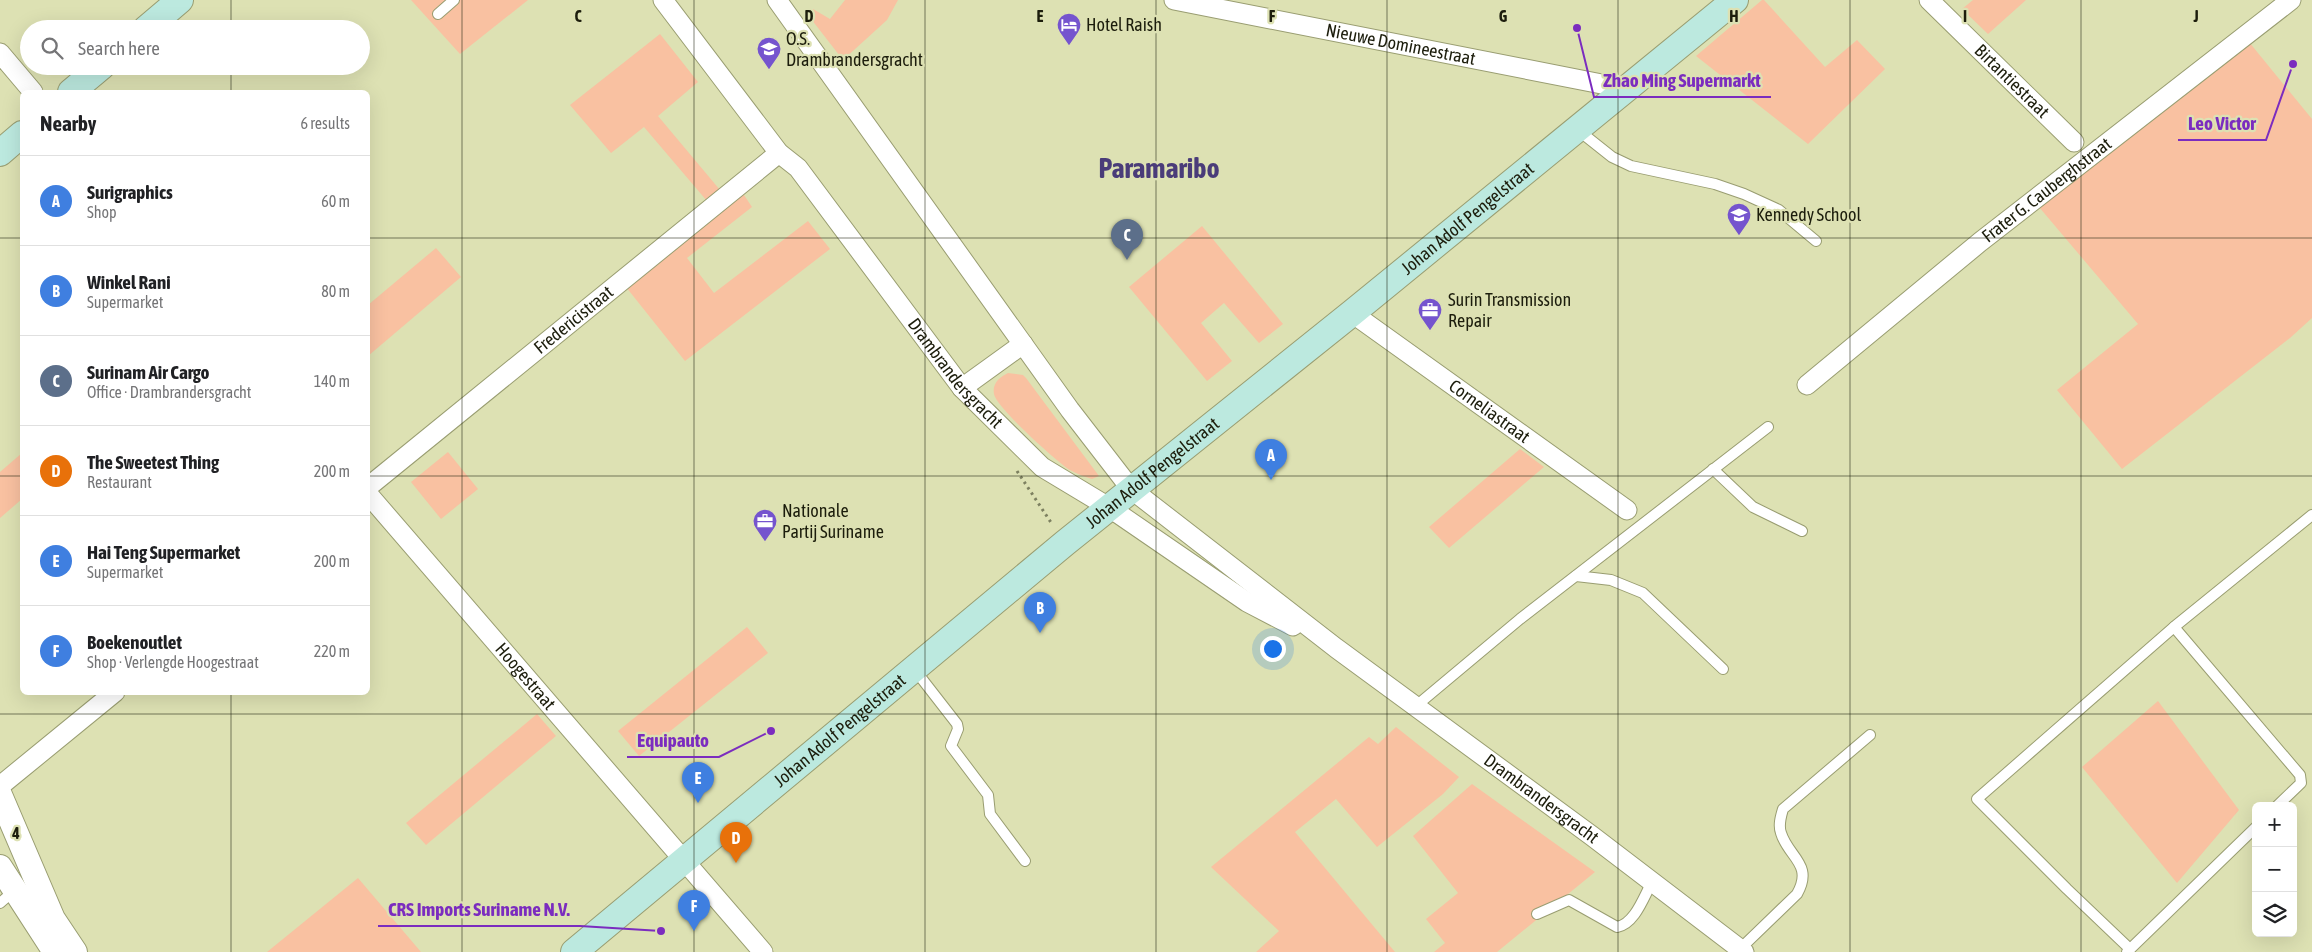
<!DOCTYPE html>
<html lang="en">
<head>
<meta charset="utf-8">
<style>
	body { margin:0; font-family:"Asap Condensed",sans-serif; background:#f2f2f2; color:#202124 }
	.controls { position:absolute; right:15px; bottom:15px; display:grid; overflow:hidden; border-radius:8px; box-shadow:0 5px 20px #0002 }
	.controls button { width:45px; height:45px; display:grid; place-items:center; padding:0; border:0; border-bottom:1px solid #e0e0e0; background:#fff; color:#202124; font:25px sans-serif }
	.you { position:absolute; left:1272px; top:648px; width:18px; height:18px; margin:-12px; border:4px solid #fff; border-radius:50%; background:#1a73e8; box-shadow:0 0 0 8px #1a73e833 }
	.badge { display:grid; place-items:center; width:32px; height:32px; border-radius:50%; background:#0f766e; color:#fff; font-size:16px; font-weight:700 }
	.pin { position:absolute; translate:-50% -41px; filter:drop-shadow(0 1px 2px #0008) }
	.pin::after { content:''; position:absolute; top:26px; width:18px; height:15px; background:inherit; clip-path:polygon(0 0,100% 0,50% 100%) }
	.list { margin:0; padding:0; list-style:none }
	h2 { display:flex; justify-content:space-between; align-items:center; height:65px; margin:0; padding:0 20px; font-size:21px }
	h2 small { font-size:16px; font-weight:400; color:#757577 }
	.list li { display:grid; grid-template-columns:32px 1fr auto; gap:15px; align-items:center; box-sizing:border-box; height:90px; padding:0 20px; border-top:1px solid #e0e0e0 }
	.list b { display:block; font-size:19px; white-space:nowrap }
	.list p { margin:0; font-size:16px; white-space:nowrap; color:#757577 }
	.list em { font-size:16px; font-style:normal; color:#757577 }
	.icon { flex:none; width:28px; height:28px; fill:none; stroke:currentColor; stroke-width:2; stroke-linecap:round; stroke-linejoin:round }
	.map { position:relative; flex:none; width:2312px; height:952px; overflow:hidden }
	.search { position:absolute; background:#fff; box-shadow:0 5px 20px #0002; left:20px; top:20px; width:350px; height:55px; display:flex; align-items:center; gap:12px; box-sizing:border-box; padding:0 18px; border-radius:28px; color:#757577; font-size:19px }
	.panel { position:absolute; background:#fff; box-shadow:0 5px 20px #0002; left:20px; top:90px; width:350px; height:605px; border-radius:8px }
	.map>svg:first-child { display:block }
	.green { fill:#f9c1a1 }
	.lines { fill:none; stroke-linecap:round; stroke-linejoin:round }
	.service-casing { stroke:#999d71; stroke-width:12 }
	.minor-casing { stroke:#999d71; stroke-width:21 }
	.tertiary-casing { stroke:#999d71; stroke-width:26 }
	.secondary-casing { stroke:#999d71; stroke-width:28 }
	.path { stroke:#7d8060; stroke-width:3; stroke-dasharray:2.5 4; stroke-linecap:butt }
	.service { stroke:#fff; stroke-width:10 }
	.minor { stroke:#fff; stroke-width:19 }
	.tertiary { stroke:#fff; stroke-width:24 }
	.secondary { stroke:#bce9df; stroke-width:26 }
	.grid { fill:none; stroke:#1c1d0c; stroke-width:1; stroke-opacity:0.55 }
	.labels { text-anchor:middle; stroke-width:4.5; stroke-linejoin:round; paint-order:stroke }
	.poi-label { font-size:18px; fill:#1c1d0c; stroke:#dde1b3; text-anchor:start }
	.street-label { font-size:18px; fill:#1c1d0c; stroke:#dde1b3 }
	.town-label { font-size:28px; font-weight:bold; fill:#4a3c79; stroke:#dde1b3 }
	.grid-label { font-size:16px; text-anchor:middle; font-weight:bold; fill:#1c1d0c; stroke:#dde1b3; stroke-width:4.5; stroke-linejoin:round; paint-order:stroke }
	.leader { fill:none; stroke:#7b2cbf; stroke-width:2 }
	.callout-dot { fill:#7b2cbf; stroke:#dde1b3; stroke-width:2 }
	.callout-label { font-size:19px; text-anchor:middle; font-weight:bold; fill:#7b2cbf; stroke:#dde1b3; stroke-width:4.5; stroke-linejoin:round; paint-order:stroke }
</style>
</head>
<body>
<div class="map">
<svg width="2312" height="952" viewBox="0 0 2312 952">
	<rect width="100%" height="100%" fill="#dde1b3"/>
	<g class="green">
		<path d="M411,0H528L460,54Z"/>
		<path d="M845,0H898L887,20L843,60L808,15L813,9L830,19Z"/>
		<path d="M1762,0H1764L1825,67L1857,40L1885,69L1808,144L1696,56Z"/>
		<path d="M1973,0H2026L1988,34L1962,9Z"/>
		<path d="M660,34L698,82L658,116L720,190L707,201L644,127L611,153L570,105Z"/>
		<path d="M2249,42L2312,119V318L2290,338L2122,469L2057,390L2138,324L2039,207Z"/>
		<path d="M742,192L752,207L687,258L714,293L808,221L830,249L685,361L626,287Z"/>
		<path d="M1202,226L1283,324L1259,343L1224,303L1201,323L1232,361L1207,381L1129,287Z"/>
		<path d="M436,248L461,277L368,356V305Z"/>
		<path d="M1008,373L1023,375L1026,378L1099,476L1092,479C1085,477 1077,474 1070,470C1057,462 996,407 994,394C992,383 1000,377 1008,373Z"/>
		<path d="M1520,449L1544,467L1449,548L1429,527Z"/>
		<path d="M448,452L478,489L441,519L411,482Z"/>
		<path d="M22,453V499L0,518V472Z"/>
		<path d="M747,627L768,653L639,756L618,731Z"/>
		<path d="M2158,701L2239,810L2177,883L2082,767Z"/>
		<path d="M537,714L556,736L426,845L406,823Z"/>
		<path d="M1396,727L1459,777L1443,794L1377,847L1336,799L1295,832L1395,952H1256L1279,931L1211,867L1369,737L1378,744Z"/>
		<path d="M1472,784L1595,872L1497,952H1434L1445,943L1426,919L1458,893L1413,836Z"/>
		<path d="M358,878L421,952H267Z"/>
	</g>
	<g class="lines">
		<defs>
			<g id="service">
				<path d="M438,14L454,0"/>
				<path d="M1578,130L1612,157L1631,166L1715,184L1744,194L1779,210L1816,241"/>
				<path d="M1713,469L1753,507L1802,531"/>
				<path d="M1576,576L1611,580L1643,593L1723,669"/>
				<path d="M2174,627L2300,775L2301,783L2277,806"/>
				<path d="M915,670L957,724L958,729L951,746L988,795L990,814L1025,861"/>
				<path d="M1416,706L1520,619L1768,427"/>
				<path d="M0,903L15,890"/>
				<path d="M1537,914L1569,900L1617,927C1635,924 1644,896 1652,882"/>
				<path d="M1740,949L1797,894C1814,864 1788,857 1781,833C1778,825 1781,816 1783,809L1870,735"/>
				<path d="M2130,949L2067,889L1977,799L2174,627L2312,515"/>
				<path d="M2127,952L2256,827"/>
			</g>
			<g id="minor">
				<path id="s1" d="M663,0L779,153L798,168L962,388L1042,467L1110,508L1247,602L1293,626"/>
				<path id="s2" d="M777,0L1070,410L1131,489L1336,648L1592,836L1744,952"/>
				<path id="s3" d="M1174,0L1627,89"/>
				<path id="s4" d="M1929,0L2074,142"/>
				<path d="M0,53L33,92"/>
				<path id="s5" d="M1352,313L1627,510"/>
				<path id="s6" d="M1807,385L1980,242L2291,0"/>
				<path d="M962,388L1023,344"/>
				<path id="s7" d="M368,487L779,153"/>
				<path id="s8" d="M368,494L763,952"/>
				<path d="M0,786L115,692"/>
			</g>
			<g id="tertiary">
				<path d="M0,795L53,919L75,952"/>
				<path d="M0,867L55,952"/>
			</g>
			<g id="secondary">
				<path d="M146,29L180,0"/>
				<path d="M71,92L102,66"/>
				<path d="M0,153L22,134"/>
				<path id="s9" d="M574,952L1065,543L1352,313L1735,0"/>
			</g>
		</defs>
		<use href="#service" class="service-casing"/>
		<use href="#minor" class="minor-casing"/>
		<use href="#tertiary" class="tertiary-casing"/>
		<use href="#secondary" class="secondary-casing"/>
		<path class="path" d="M1017,471L1052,524"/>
		<use href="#service" class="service"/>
		<use href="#minor" class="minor"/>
		<use href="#tertiary" class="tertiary"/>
		<use href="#secondary" class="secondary"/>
	</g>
	<path class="grid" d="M231,0V29M462,0V952M694,0V952M925,0V952M1156,0V952M1387,0V952M1618,0V952M1850,0V952M2081,0V952M231,66V92M0,238H22M368,238H2312M0,476H22M368,476H2312M231,692V952M0,714H2312"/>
	<defs>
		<symbol id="hotel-pin" viewBox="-11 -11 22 30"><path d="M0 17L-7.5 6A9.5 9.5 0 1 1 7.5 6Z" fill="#7554ce" stroke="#dde1b3"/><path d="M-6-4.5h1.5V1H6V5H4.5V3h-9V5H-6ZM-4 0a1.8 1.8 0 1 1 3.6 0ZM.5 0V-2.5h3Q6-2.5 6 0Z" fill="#fff"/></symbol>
		<symbol id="school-pin" viewBox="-11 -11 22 30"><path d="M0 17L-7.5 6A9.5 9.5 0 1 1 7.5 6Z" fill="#7554ce" stroke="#dde1b3"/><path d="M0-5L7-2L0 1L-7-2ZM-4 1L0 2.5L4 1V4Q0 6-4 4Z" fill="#fff"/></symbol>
		<symbol id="office-pin" viewBox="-11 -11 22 30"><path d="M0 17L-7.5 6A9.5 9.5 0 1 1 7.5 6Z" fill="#7554ce" stroke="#dde1b3"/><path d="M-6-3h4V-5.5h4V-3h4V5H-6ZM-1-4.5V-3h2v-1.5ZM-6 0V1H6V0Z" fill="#fff"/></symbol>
	</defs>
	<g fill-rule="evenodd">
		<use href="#hotel-pin" x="1055" y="11" width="28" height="38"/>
		<use href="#school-pin" x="755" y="35" width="28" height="38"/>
		<use href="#school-pin" x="1725" y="201" width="28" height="38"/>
		<use href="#office-pin" x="1416" y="296" width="28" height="38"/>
		<use href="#office-pin" x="751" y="507" width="28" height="38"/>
	</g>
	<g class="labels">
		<g class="poi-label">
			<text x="1086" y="31">Hotel Raish</text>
			<text x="786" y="45">O.S.<tspan x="786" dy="21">Drambrandersgracht</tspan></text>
			<text x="1756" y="221">Kennedy School</text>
			<text x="1448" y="306">Surin Transmission<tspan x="1448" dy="21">Repair</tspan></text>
			<text x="782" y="517">Nationale<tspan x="782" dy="21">Partij Suriname</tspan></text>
		</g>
		<g class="street-label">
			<text dy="6" stroke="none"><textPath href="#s3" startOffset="231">Nieuwe Domineestraat</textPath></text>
			<text dy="6" stroke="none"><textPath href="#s4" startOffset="116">Birtantiestraat</textPath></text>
			<text dy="6" stroke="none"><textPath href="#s6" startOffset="309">Frater G. Cauberghstraat</textPath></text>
			<text dy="6" stroke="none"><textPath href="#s9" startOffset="1156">Johan Adolf Pengelstraat</textPath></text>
			<text dy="6" stroke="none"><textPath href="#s7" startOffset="265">Fredericistraat</textPath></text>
			<text dy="6" stroke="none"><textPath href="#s1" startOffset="475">Drambrandersgracht</textPath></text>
			<text dy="6" stroke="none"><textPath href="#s5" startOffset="169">Corneliastraat</textPath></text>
			<text dy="6" stroke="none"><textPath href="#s9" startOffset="751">Johan Adolf Pengelstraat</textPath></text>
			<text dy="6" stroke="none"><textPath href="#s8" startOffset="241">Hoogestraat</textPath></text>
			<text dy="6" stroke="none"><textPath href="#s9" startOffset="346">Johan Adolf Pengelstraat</textPath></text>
			<text dy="6" stroke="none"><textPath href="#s2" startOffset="1118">Drambrandersgracht</textPath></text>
		</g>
		<g class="town-label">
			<text x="1159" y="178">Paramaribo</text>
		</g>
	</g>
	<g class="grid-label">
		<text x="578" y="22">C</text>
		<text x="809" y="22">D</text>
		<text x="1040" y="22">E</text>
		<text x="1272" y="22">F</text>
		<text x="1503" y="22">G</text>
		<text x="1734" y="22">H</text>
		<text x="1965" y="22">I</text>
		<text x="2196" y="22">J</text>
		<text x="16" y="839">4</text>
	</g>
	<path class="leader" d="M1577 28L1594 97H1771M2293 64L2266 140H2178M771 731L719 757H627M661 931L580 926H378"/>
	<g class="callout-dot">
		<circle cx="1577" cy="28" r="5"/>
		<circle cx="2293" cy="64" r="5"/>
		<circle cx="771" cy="731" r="5"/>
		<circle cx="661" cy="931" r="5"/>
	</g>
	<g class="callout-label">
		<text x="1682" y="87">Zhao Ming Supermarkt</text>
		<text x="2222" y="130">Leo Victor</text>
		<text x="673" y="747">Equipauto</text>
		<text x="479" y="916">CRS Imports Suriname N.V.</text>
	</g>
</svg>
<div class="controls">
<button>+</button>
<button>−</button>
<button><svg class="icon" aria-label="layers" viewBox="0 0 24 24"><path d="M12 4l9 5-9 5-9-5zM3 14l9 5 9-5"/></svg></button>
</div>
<div class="you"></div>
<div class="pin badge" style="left:1271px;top:480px;background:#3f7fe0">A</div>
<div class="pin badge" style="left:1040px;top:633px;background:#3f7fe0">B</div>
<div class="pin badge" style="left:1127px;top:260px;background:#5c6f8a">C</div>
<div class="pin badge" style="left:736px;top:863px;background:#e8710a">D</div>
<div class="pin badge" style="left:698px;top:803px;background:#3f7fe0">E</div>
<div class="pin badge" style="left:694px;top:931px;background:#3f7fe0">F</div>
<div class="search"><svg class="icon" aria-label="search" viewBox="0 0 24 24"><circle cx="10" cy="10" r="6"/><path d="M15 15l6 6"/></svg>Search here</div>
<section class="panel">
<h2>Nearby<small>6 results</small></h2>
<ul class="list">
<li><span class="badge" style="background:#3f7fe0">A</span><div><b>Surigraphics</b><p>Shop</p></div><em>60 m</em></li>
<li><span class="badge" style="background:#3f7fe0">B</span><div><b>Winkel Rani</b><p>Supermarket</p></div><em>80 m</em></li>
<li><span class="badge" style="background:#5c6f8a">C</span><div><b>Surinam Air Cargo</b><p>Office · Drambrandersgracht</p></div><em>140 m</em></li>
<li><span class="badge" style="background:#e8710a">D</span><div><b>The Sweetest Thing</b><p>Restaurant</p></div><em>200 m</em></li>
<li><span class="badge" style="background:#3f7fe0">E</span><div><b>Hai Teng Supermarket</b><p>Supermarket</p></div><em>200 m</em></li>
<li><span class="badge" style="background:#3f7fe0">F</span><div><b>Boekenoutlet</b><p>Shop · Verlengde Hoogestraat</p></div><em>220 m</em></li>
</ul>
</section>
</div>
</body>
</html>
